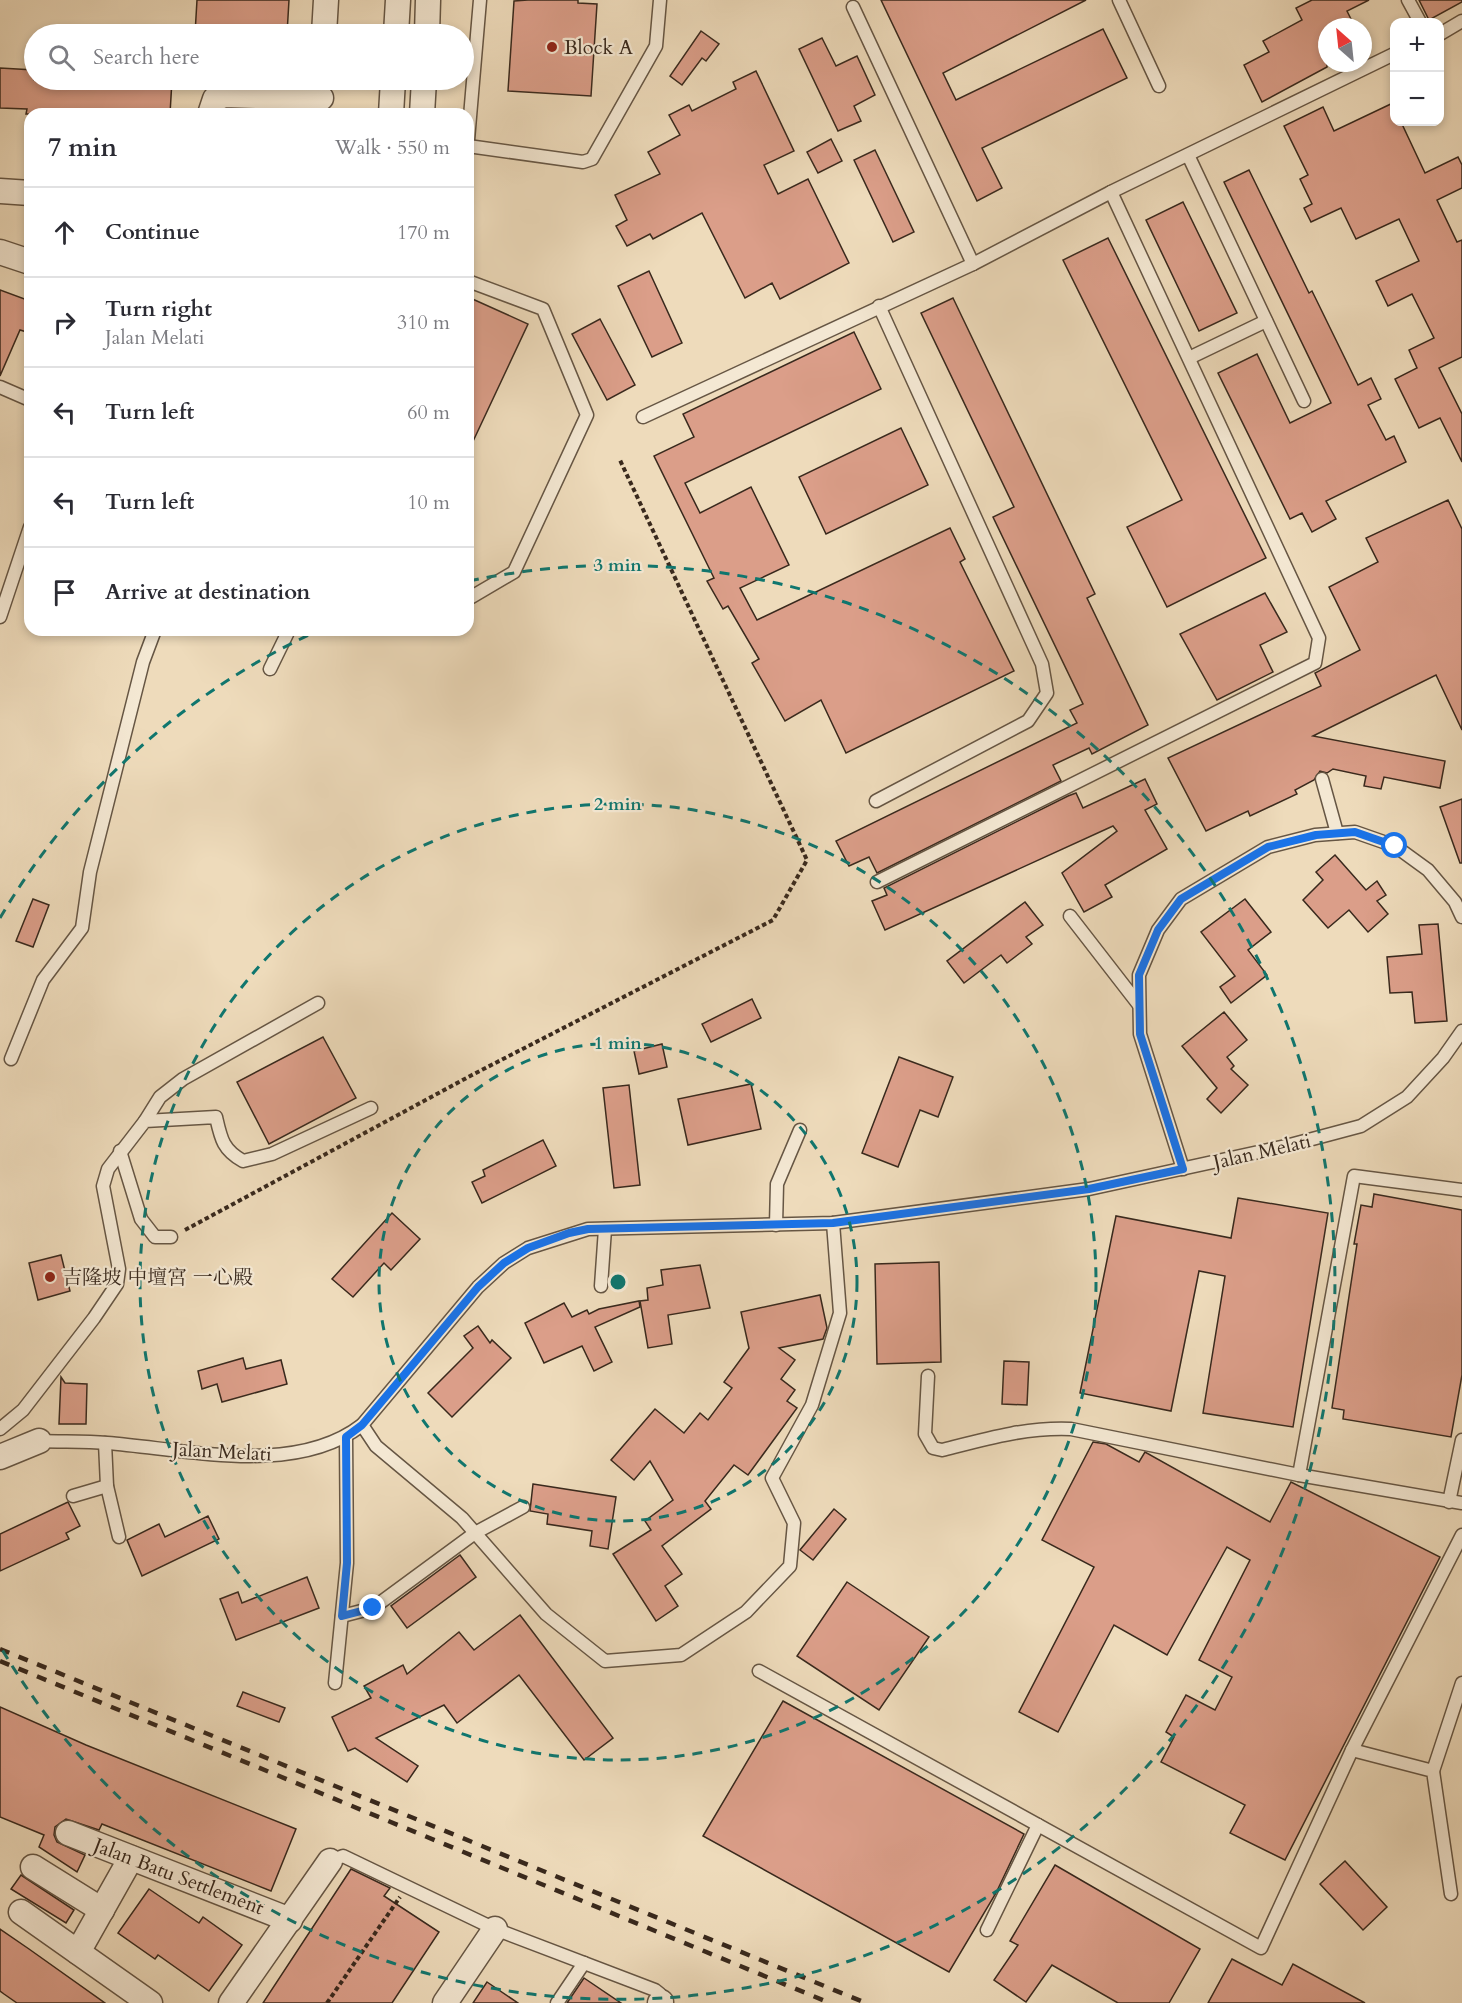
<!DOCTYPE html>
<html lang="en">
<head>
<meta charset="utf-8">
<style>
	body { margin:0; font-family:Cardo,"Noto Serif SC",serif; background:#f2f2f3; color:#2b2b33 }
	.controls { position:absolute; right:18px; top:18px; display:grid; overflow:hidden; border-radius:12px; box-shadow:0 3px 9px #0003 }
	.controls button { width:54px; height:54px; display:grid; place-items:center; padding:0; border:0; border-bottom:2px solid #e1e1e2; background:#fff; color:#2b2b33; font:30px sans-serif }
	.compass { position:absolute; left:1318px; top:18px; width:54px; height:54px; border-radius:50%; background:#fff; box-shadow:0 3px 9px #0003; rotate:333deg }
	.stop { position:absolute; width:18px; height:18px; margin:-14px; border:4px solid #1a73e8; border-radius:50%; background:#fff }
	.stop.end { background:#1a73e8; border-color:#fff; box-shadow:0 2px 6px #0008 }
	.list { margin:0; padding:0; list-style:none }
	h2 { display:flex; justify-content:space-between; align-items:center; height:78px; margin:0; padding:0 24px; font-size:26px }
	h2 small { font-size:20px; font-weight:400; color:#7c7c81 }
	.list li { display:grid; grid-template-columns:39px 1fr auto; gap:18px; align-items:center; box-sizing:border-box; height:90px; padding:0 24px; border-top:2px solid #e1e1e2 }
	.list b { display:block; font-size:22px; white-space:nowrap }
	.list p { margin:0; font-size:20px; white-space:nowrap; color:#7c7c81 }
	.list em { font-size:20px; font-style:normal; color:#7c7c81 }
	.icon { flex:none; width:33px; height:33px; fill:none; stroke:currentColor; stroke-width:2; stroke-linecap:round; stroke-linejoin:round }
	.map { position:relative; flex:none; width:1462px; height:2003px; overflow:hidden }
	.search { position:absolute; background:#fff; box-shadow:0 3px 9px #0003; left:24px; top:24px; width:450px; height:66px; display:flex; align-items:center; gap:15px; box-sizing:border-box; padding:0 21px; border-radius:33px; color:#7c7c81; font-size:22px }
	.panel { position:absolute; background:#fff; box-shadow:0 3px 9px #0003; left:24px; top:108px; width:450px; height:528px; border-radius:18px }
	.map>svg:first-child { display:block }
	.building { fill:#db9e89; stroke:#39291d; stroke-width:1.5 }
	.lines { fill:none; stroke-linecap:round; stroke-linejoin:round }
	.lane-casing { stroke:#665644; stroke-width:15 }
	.street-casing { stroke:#665644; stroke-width:27 }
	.path { stroke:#39291d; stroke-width:4; stroke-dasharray:4.5 3; stroke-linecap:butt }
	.lane { stroke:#f4e8d3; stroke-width:12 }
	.street { stroke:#f4e8d3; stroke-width:24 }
	.rail { stroke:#39291d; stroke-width:4.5; stroke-dasharray:10 10; stroke-linecap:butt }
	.route { stroke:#1a73e8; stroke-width:8 }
	.ring { fill:none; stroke:#0f766e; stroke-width:3; stroke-dasharray:10 8 }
	.poi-dot { fill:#8f2418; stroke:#f4e8d3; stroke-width:2 }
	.labels { text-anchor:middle; stroke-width:4.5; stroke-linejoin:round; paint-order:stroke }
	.poi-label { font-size:20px; fill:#39291d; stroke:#f4e8d3; text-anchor:start }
	.street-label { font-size:20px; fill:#39291d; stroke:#f4e8d3 }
	.centre { fill:#0f766e; stroke:#f4e8d3; stroke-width:3 }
	.ring-label { font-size:18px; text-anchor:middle; font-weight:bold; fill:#0f766e; stroke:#f4e8d3; stroke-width:4.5; stroke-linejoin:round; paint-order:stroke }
</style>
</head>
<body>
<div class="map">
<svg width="1462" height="2003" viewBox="0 0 1462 2003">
	<rect width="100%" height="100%" fill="#eedbbb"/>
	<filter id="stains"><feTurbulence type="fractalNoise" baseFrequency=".00333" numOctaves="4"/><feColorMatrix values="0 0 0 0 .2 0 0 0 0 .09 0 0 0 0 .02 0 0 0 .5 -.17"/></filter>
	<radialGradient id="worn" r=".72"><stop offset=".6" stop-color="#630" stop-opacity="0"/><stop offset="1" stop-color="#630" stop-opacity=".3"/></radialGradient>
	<g class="building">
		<path d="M197,0H289L287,34H195Z"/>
		<path d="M528,0H578V3L597,4L591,96L508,91L514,1Z"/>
		<path d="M881,0H1086L943,73L956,100L1103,29L1127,78L982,148L1002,188L977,201Z"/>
		<path d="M1312,0H1369L1347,11L1355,27H1327V67L1262,102L1244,65L1269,52L1263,41L1302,20L1296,8Z"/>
		<path d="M1419,0H1462V2L1429,20Z"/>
		<path d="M701,31L719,44L706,61L702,58L682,85L670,76Z"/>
		<path d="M822,38L836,66L857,56L875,95L854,106L861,121L838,131L799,49Z"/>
		<path d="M0,68L34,70V80H172L170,114H26L27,109L0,108Z"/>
		<path d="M756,71L794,151L764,165L778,194L808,179L849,263L780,299L772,283L745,298L702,213L653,239L650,234L627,246L616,226L627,220L615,195L660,174L648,152L680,135L669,115L689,105L692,111L736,89L733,82Z"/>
		<path d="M1395,102V122H1401L1425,173L1458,157L1462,165V188L1437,200L1457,242L1462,240V357L1439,368L1462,414V462L1440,418L1419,428L1395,379L1417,368L1409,350L1434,338L1412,294L1388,306L1376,281L1419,261L1399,219L1356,239L1341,208L1311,222L1304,208L1312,204L1300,179L1308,175L1284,126L1323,107L1334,131Z"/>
		<path d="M831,139L842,161L818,173L807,152Z"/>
		<path d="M875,150L914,232L893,242L854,160Z"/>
		<path d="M1249,170L1309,293L1312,291L1358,385L1371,378L1381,399L1368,405L1386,440L1394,436L1406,462L1326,501L1336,519L1312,532L1302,513L1290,519L1218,373L1257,354L1290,423L1331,403L1224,182Z"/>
		<path d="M1183,202L1237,313L1199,331L1146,220Z"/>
		<path d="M1108,238L1266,558L1167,607L1127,527L1182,500L1063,260Z"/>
		<path d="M649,271L682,343L652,357L618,286Z"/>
		<path d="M0,290L30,301V333L20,330L0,376Z"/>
		<path d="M468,297L528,324L468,452Z"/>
		<path d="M953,298L1095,594L1087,598L1148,725L1092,754L1089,748L1053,765L1061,781L877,873L869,857L849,866L836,841L1077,723L1070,710L1083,704L993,517L1014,507L921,313Z"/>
		<path d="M600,319L635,385L607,400L572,334Z"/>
		<path d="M854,332L881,389L685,483L700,513L751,487L789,565L740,588L757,620L950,528L965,559L960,562L1014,671L846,753L821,700L785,721L752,663L759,659L728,606L723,609L707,581L714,578L654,456L694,437L683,414Z"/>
		<path d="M901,428L928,485L826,534L799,477Z"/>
		<path d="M1448,500L1462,529V730L1436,675L1313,736L1445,761L1440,788L1384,777L1381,789L1364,786L1366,776L1333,769L1327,773L1320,771L1314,780L1295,790L1297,794L1250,816L1248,811L1206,831L1168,758L1321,686L1315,673L1360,650L1329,587L1378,562L1366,538Z"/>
		<path d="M1265,593L1287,632L1260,645L1273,672L1217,700L1180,634Z"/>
		<path d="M1145,779L1157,804L1145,810L1167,849L1105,885L1112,897L1084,912L1062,873L1117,831L1113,826L885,930L872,901L887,895L884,888L1068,796L1076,793L1083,808Z"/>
		<path d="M1462,799V863H1460L1440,807Z"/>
		<path d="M1335,855L1366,890L1377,881L1386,895L1377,901L1388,914L1368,932L1349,910L1328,928L1303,900L1323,880L1316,872Z"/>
		<path d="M33,899L49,905L33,947L16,941Z"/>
		<path d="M1245,899L1271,932L1248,950L1267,975L1231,1003L1220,987L1235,976L1201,932Z"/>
		<path d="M1025,902L1043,925L1026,937L1032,944L1007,963L1001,955L964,983L947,961Z"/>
		<path d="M1438,924L1447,1021L1415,1023L1412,992L1390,993L1387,957L1422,954L1419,925Z"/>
		<path d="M752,999L761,1018L711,1042L702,1024Z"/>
		<path d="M1224,1012L1247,1040L1227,1057L1234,1066L1231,1069L1248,1085L1221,1113L1207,1099L1217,1088L1182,1046Z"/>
		<path d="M323,1037L356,1098L269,1144L237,1082Z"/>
		<path d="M662,1044L667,1067L639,1074L634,1051Z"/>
		<path d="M899,1057L953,1077L938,1117L920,1110L898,1167L862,1153Z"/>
		<path d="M751,1084L761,1129L688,1145L678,1099Z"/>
		<path d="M629,1085L640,1185L614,1188L603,1088Z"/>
		<path d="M543,1140L556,1166L482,1203L472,1182L485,1176L483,1170Z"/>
		<path d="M1374,1194L1462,1210V1375L1451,1437L1343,1419L1344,1410L1332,1408L1357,1244H1354L1361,1205L1372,1207Z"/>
		<path d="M1238,1198L1328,1213L1293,1427L1203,1413L1225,1276L1199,1271L1171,1411L1080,1393L1116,1216L1231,1238Z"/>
		<path d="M392,1213L420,1239L391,1270L384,1263L353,1297L332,1279Z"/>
		<path d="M61,1255L70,1291L38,1300L29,1263Z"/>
		<path d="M939,1262L941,1362L877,1364L875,1264Z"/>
		<path d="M700,1265L710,1308L668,1315L672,1344L648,1348L640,1301L648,1300L647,1288L663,1285L661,1270Z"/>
		<path d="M820,1295L827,1328L823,1339L779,1348L795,1360L781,1379L795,1390L787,1401L797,1408L748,1475L734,1465L705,1501L711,1509L662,1546L682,1574L665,1586L678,1606L656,1621L613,1554L651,1530L645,1521L673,1500L650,1461L634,1480L611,1460L655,1409L684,1433L700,1413L708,1420L732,1388L724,1382L749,1348L741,1312Z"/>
		<path d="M639,1301L640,1307L595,1327L612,1362L594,1371L582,1346L544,1363L525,1323L564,1303L572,1317L587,1310L589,1314L599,1309Z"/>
		<path d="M478,1326L490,1343L492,1340L511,1358L452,1417L428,1393L473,1348L464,1336Z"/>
		<path d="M243,1358L246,1369L281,1360L287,1384L222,1402L217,1384L202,1389L198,1371Z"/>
		<path d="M1004,1361L1029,1362L1027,1405L1002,1404Z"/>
		<path d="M61,1377L65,1383L87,1384L86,1424H59Z"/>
		<path d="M1093,1442L1106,1444L1139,1462L1145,1452L1270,1522L1291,1482L1440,1557L1285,1860L1230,1833L1245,1805L1161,1762L1174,1737L1166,1732L1186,1695L1215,1710L1232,1677L1199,1660L1250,1560L1227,1547L1167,1655L1114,1625L1058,1732L1019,1712L1094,1567L1042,1540Z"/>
		<path d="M533,1484L616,1497L608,1549L590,1546L592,1531L547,1524L548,1514L530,1511Z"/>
		<path d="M68,1502L80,1526L66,1533L69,1539L0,1571V1534Z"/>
		<path d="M834,1509L846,1519L813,1560L800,1550Z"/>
		<path d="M208,1516L219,1539L142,1576L127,1540L159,1524L165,1537Z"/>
		<path d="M460,1555L476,1577L407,1628L391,1606Z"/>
		<path d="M307,1577L319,1608L236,1640L220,1599L238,1592L242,1603Z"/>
		<path d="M847,1582L929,1637L879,1710L797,1656Z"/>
		<path d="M520,1615L613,1738L584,1760L519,1675L457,1723L444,1705L376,1738L418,1766L407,1782L355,1748L348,1751L332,1717L371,1698L364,1686L403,1665L407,1674L459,1632L474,1650Z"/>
		<path d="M243,1692L285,1708L279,1722L237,1706Z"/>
		<path d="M783,1701L1024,1834L996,1893L949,1972L703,1836Z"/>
		<path d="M0,1707L86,1745L296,1829L271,1891L102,1824L99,1830L66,1819L55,1827L54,1835L57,1842L85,1855L77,1872L39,1847L44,1835L0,1817Z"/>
		<path d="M1345,1861L1387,1907L1363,1930L1320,1884Z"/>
		<path d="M1055,1865L1200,1949L1169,2003H1118L1052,1965L1026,2002L994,1980L1018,1945L1010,1941Z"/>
		<path d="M351,1869L390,1888L384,1896L439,1932L392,2003H263Z"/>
		<path d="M21,1875L74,1910L66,1923L11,1889Z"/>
		<path d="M149,1889L199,1923L203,1917L242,1945L209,1991L158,1955L155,1959L118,1933Z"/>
		<path d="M0,1929L29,1949L105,2003H17L4,1994L0,1991Z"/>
		<path d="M1232,1959L1282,1985L1293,1964L1365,2003H1208Z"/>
		<path d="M584,1978L621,2003H567Z"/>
		<path d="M487,1982L518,2003H473Z"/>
	</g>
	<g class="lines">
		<defs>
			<g id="lane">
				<path d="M1119,0L1159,86"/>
				<path d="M1408,0L1420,22"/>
				<path d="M853,7L973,264"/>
				<path d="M1440,34L1462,21"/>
				<path d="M468,140L480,0"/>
				<path d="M468,146L583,162L592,159L656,46L660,0"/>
				<path d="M1188,155L1304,401"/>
				<path d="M468,281L543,309L587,415L514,572L468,599"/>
				<path d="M1189,358L1266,321"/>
				<path d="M0,387L30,400"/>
				<path d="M643,417L973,264L1111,192L1394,54"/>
				<path d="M0,617L30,527"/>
				<path d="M270,669L289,630"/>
				<path d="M1322,779L1337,833"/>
				<path d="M876,801L1028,721L1047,693L1042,664L879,306"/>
				<path d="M877,882L1315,663L1319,638L1111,192"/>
				<path d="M1070,916L1139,1005"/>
				<path d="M11,1059L43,980L82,928L90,872L143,662L155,630"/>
				<path d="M145,1121L160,1097L183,1079L318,1003"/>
				<path d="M120,1151L141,1219L155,1237H171"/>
				<path d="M1183,1169L1140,1034L1139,975L1158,930L1181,899L1268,847L1315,835L1355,832L1395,846L1428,870L1455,902L1462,917"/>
				<path d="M776,1225L777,1184L800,1130"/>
				<path d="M601,1286L605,1229"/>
				<path d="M928,1376L925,1434L933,1448L942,1450C985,1439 1026,1427 1071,1429L1299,1475L1462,1503"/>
				<path d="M362,1425L376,1446L462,1518L546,1614L605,1661L681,1655L746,1612L790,1566L794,1523L772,1478L812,1405L840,1313L833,1223"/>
				<path d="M0,1429L23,1410L94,1318L117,1284L119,1269L103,1186L108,1169L145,1121L216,1117C221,1139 223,1150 243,1161L272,1154L371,1108"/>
				<path d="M39,1441C62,1442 85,1441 107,1443C186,1449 295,1477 362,1425L478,1287L504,1263L528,1248L588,1229L833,1223L1089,1189L1286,1146L1361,1126L1407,1097L1443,1058L1462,1031"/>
				<path d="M105,1443L107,1486L119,1537"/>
				<path d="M1299,1475L1354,1176L1462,1190"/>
				<path d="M73,1496L107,1486"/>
				<path d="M1449,1502L1462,1440"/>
				<path d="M342,1616L373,1608L475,1533L523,1507"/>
				<path d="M759,1671L1261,1948L1352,1750L1462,1535"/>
				<path d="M335,1683L347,1563L346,1437"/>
				<path d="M1352,1750L1433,1771L1451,1894"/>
				<path d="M1433,1771L1462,1683"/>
				<path d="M330,1861L343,1856L495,1929L655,1990L660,1994L661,2002"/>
				<path d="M987,1930L1038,1825"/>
				<path d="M557,2003L584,1963"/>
			</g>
			<g id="street">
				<path d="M324,34L326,0"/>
				<path d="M396,34L398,0"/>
				<path d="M427,34L428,0"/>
				<path d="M210,114L215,99L224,95L321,98"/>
				<path d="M391,114L393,80"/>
				<path d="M422,114L424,80"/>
				<path d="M0,191L30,193"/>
				<path d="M0,252L30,262"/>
				<path d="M0,1457L39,1441"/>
				<path d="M68,1833L290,1920"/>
				<path d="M33,1867L102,1910"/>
				<path d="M21,1912L150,2003"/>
				<path d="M78,1952L131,1858"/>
				<path d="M231,2003L330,1861"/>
				<path d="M445,2003L495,1929"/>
				<path d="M660,2003L661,2002"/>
			</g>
		</defs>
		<use href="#lane" class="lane-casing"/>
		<use href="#street" class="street-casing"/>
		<g class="path">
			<path d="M185,1230L472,1075L773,920L807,860L619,458"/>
			<path d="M327,2003L400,1897"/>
		</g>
		<use href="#lane" class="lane"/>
		<use href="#street" class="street"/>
		<g class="rail">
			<path d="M0,1649L866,2003"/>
			<path d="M0,1661L830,2003"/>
		</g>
	</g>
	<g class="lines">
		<path class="route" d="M373,1608L342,1616L347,1563L346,1437L362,1425L478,1287L504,1263L528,1248L569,1233L588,1229L833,1223L1089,1189L1183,1169L1140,1034L1139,975L1158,930L1181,899L1268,847L1316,835L1355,832L1395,846"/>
	</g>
	<g class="ring">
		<circle cx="618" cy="1282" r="239"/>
		<circle cx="618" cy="1282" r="478"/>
		<path d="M0 918A717 717 0 0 1 315 632M469 581A717 717 0 1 1 0 1646"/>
	</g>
	<g class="poi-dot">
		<circle cx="552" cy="47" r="6"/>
		<circle cx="50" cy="1277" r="6"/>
	</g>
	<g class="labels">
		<g class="poi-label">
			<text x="564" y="54">Block A</text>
			<text x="62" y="1284">吉隆坡 中壇宮 一心殿</text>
		</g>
		<g class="street-label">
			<text transform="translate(1262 1151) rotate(-13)" y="7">Jalan Melati</text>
			<text transform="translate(222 1451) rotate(3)" y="7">Jalan Melati</text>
			<text transform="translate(179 1876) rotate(21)" y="7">Jalan Batu Settlement</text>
		</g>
	</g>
	<circle cx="618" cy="1282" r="9" class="centre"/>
	<g class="ring-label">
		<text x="618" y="571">3 min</text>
		<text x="618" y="810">2 min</text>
		<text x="618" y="1049">1 min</text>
	</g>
	<rect width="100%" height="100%" filter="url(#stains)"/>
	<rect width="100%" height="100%" fill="url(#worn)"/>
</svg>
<div class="controls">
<button>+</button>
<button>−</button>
</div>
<svg class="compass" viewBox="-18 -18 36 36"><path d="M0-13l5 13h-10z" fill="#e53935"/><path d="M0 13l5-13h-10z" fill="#7c7c81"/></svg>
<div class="stop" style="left:1395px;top:846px"></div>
<div class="stop end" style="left:373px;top:1608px"></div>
<div class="search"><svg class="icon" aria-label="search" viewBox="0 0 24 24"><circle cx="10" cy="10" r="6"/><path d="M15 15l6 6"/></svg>Search here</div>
<section class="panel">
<h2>7 min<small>Walk · 550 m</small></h2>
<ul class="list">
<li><svg class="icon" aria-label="ahead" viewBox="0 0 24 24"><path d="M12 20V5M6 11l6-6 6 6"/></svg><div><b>Continue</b></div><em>170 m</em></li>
<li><svg class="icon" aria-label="right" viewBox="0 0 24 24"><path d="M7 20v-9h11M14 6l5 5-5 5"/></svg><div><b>Turn right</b><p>Jalan Melati</p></div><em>310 m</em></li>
<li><svg class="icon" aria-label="left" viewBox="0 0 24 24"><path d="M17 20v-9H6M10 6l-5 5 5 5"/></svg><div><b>Turn left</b></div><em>60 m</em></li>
<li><svg class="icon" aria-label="left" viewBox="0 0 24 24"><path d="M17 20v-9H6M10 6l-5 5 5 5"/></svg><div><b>Turn left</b></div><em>10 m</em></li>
<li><svg class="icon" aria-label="arrive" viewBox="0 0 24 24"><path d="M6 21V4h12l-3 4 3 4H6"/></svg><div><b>Arrive at destination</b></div></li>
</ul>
</section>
</div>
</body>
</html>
